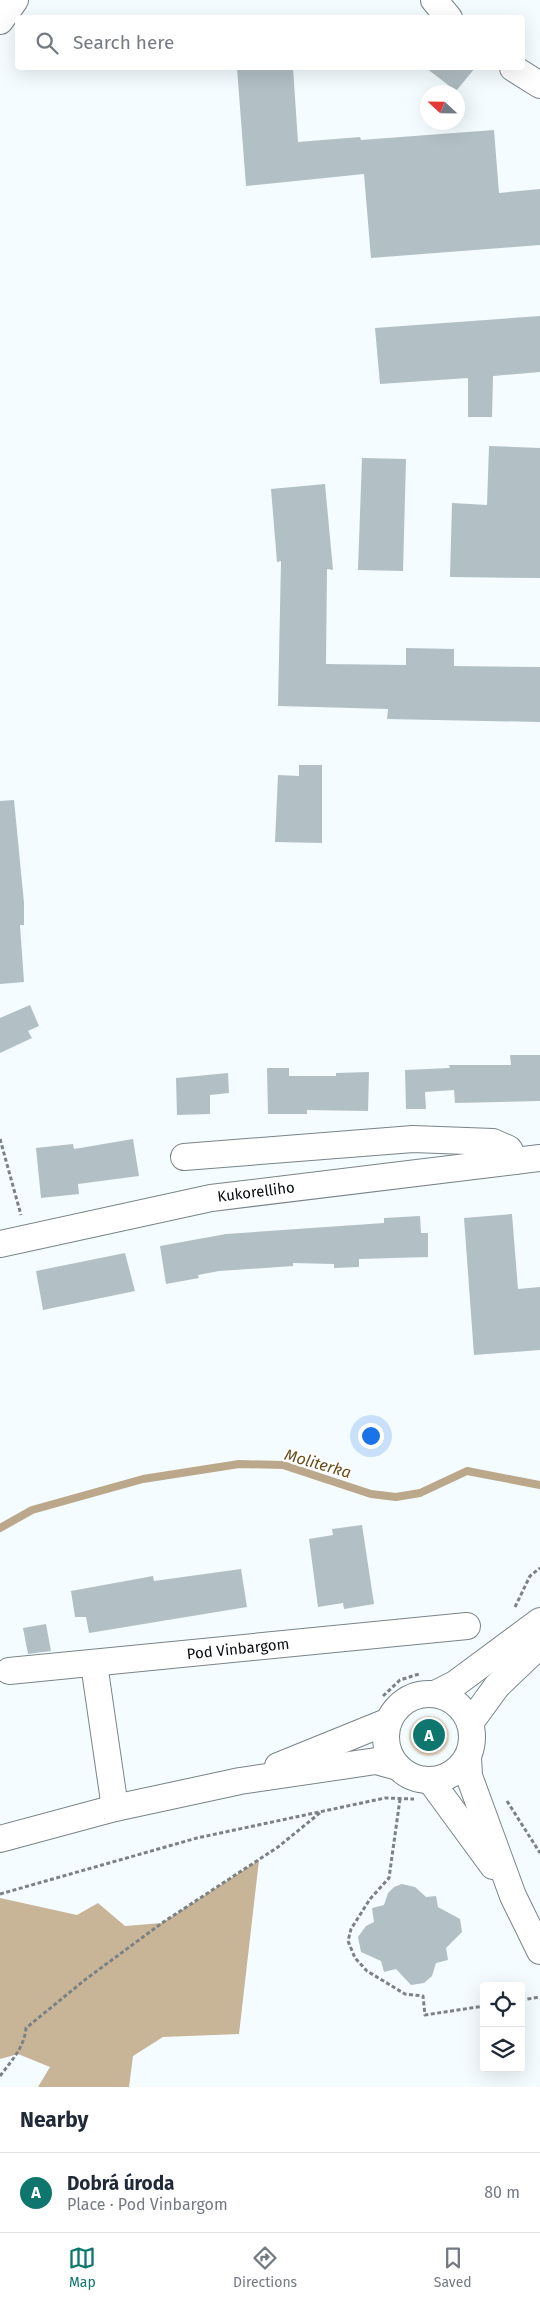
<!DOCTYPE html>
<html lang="en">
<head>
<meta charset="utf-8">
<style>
	body { margin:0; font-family:"Fira Sans",sans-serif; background:#f2f2f3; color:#1f2937 }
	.controls { position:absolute; right:15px; bottom:15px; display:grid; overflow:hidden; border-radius:5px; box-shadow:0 5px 20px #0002 }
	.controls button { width:45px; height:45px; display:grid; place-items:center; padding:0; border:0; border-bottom:1px solid #e0e1e3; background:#fff; color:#1f2937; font:25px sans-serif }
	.compass { position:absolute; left:420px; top:85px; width:45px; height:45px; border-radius:50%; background:#fff; box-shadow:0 5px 20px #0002; rotate:292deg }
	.you { position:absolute; left:370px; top:1435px; width:18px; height:18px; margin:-12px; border:4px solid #fff; border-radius:50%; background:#1a73e8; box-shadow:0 0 0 8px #1a73e833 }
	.badge { display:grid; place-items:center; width:32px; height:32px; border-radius:50%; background:#0f766e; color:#fff; font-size:16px; font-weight:700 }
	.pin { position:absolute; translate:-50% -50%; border:2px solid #fff; box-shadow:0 1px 5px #0006 }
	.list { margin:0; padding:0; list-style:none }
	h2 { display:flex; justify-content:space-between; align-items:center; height:65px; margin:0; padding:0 20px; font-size:21px }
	h2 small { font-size:16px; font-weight:400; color:#747a83 }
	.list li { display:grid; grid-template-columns:32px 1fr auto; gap:15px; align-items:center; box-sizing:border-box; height:80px; padding:0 20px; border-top:1px solid #e0e1e3 }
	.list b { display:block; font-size:19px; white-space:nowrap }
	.list p { margin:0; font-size:16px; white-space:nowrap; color:#747a83 }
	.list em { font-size:16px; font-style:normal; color:#747a83 }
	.icon { flex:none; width:28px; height:28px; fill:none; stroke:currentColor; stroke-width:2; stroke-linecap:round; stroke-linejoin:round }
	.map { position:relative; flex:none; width:540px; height:2087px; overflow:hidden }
	.search { position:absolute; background:#fff; box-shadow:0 5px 20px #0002; left:15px; right:15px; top:15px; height:55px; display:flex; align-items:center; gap:12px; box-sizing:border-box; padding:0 18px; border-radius:5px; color:#747a83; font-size:19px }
	.sheet { height:145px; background:#fff }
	nav { display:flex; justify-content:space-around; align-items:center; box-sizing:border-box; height:70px; border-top:1px solid #e0e1e3; background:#fff; font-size:14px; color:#747a83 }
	nav a { display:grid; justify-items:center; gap:2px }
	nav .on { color:#0f766e }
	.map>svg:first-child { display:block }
	.green { fill:#f6e6cf }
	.forest { fill:#c8b497 }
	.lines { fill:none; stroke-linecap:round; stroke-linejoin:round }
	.stream { stroke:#bba88a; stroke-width:8 }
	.building { fill:#b2bfc4 }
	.minor-casing { stroke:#788488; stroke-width:28 }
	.path { stroke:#7c8284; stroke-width:3; stroke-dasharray:4 2.5; stroke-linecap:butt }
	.minor { stroke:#fff; stroke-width:26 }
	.labels { text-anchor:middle; stroke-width:4.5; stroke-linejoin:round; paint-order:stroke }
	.street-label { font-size:15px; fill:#080c0e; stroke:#fff }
	.water-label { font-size:16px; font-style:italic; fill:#6c501e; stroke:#fff }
</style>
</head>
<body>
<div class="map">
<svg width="540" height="2087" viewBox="0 0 540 2087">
	<rect width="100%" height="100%" fill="#f4fcff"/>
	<circle class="green" cx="429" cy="1736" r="20"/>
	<path class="forest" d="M259,1860L239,2034L163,2037L133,2056L129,2087H38L50,2067L18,2054L0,2059V1898L77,1915L98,1903L125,1926L162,1923Z"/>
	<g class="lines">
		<path class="stream" d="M0,1528L32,1510L143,1479L239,1464L283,1465L371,1494L396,1497L420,1493L467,1471L540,1485"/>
	</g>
	<g class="building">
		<path d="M237,68H293L298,142L360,137L361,140L494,130L499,193L540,189V245L371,258L364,174L246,186Z"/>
		<path d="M426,68H475L456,91Z"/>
		<path d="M540,316V372L493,376L492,417H468V378L380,384L375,328Z"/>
		<path d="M489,446L540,448V578L450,577L452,503L487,505Z"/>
		<path d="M362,458L406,459L403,571L358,570Z"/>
		<path d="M325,484L333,570L327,569L326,664L406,665V648L454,649V666L540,667V722L387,719L388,709L278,706L281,561L277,562L271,489Z"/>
		<path d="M299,765H322V843L275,842L278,775L299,776Z"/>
		<path d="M14,800L24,903V925H20L24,982L0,984V801Z"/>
		<path d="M30,1005L39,1026L28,1031L32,1038L0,1053V1018Z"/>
		<path d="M510,1055H540V1101L455,1103L454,1090L425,1092L426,1109H406L405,1070L450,1068L449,1065H511Z"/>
		<path d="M267,1068H289V1076H336V1073L369,1072L368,1111L307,1110V1114H268Z"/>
		<path d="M228,1073L229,1093L210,1095V1114L177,1115L176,1078Z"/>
		<path d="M133,1139L139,1176L78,1184L79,1194L41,1198L36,1148L73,1144L74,1149Z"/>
		<path d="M512,1214L518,1289L540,1287V1350L474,1355L464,1218Z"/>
		<path d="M420,1216L421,1233H428V1257L359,1259V1267L334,1268V1264L293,1263V1266L219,1271L198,1275L199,1278L166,1284L160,1246L226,1234L384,1223V1218Z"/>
		<path d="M125,1253L135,1291L43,1310L36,1271Z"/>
		<path d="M362,1525L374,1604L344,1609L343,1603L318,1607L309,1539L333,1535L332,1529Z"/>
		<path d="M241,1569L247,1607L89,1633L86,1617H75L71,1591L153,1576L154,1581Z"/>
		<path d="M46,1624L51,1651L28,1654L23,1628Z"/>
		<path d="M402,1884L415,1887L426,1897L436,1896L438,1907L460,1919L462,1932L446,1948L448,1960L436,1963L432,1976L424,1983L411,1985L396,1969L384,1972L381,1961L361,1952L358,1937L366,1926L374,1922L372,1908L384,1905L388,1893L394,1887Z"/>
	</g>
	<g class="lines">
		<defs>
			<g id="minor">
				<path d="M434,0L449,18"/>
				<path d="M0,21L15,0"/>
				<path d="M513,68L540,85"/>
				<path d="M184,1157L413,1139L493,1142L509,1149L515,1161"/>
				<path d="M0,1244L211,1198L540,1158"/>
				<path d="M94,1664L115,1808"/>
				<path d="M9,1671L467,1626"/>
				<circle cx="429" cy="1737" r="43"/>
				<path d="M435,1694L455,1684L540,1621"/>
				<path d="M470,1723L497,1686L540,1645"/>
				<path d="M468,1757L469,1776L513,1896L540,1951"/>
				<path d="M278,1766L389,1721"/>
				<path d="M430,1780L493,1866"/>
				<path d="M0,1839L115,1808L240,1781L376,1761L398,1767"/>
			</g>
		</defs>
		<use href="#minor" class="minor-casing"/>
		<g class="path">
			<path d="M0,1139L21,1215"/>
			<path d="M515,1607L530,1576L540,1568"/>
			<path d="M383,1696L400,1680L419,1674"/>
			<path d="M400,1799L389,1878L370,1899L351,1929L348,1941L355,1958L367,1971L405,1994L423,1996L425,2015L484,2006"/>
			<path d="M507,1801L540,1853"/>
			<path d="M0,1894L197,1838L385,1798L414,1799"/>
			<path d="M521,2000L540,1997"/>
			<path d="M0,2076C12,2060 24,2048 26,2028L86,1979L162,1923L278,1847L321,1812"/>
		</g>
		<use href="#minor" class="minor"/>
	</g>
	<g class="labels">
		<g class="street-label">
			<text transform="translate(256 1192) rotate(-7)" y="5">Kukorelliho</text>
			<text transform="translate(238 1649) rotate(-6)" y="5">Pod Vinbargom</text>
		</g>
		<g class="water-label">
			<text transform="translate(318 1463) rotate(16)" y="6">Moliterka</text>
		</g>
	</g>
</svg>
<div class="controls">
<button><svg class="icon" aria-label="locate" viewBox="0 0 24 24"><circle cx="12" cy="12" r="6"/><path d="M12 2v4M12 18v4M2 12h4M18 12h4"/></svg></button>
<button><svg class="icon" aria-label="layers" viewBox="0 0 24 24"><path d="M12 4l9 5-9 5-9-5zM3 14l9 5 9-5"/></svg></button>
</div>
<svg class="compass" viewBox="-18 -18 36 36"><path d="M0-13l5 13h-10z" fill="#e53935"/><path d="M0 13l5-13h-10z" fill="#747a83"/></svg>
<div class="you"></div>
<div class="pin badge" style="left:429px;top:1735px">A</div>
<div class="search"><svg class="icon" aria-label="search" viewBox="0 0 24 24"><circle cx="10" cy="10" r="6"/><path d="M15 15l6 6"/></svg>Search here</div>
</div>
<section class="sheet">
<h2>Nearby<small></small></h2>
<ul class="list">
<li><span class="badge">A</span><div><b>Dobrá úroda</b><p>Place · Pod Vinbargom</p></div><em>80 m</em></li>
</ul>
</section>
<nav>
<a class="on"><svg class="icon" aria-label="map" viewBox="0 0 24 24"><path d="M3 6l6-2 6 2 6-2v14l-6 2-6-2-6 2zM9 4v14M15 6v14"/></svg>Map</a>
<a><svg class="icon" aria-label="directions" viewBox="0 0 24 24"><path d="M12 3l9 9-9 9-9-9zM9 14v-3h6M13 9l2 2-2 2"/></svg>Directions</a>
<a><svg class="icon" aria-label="saved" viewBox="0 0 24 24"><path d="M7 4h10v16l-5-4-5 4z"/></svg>Saved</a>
</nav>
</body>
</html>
